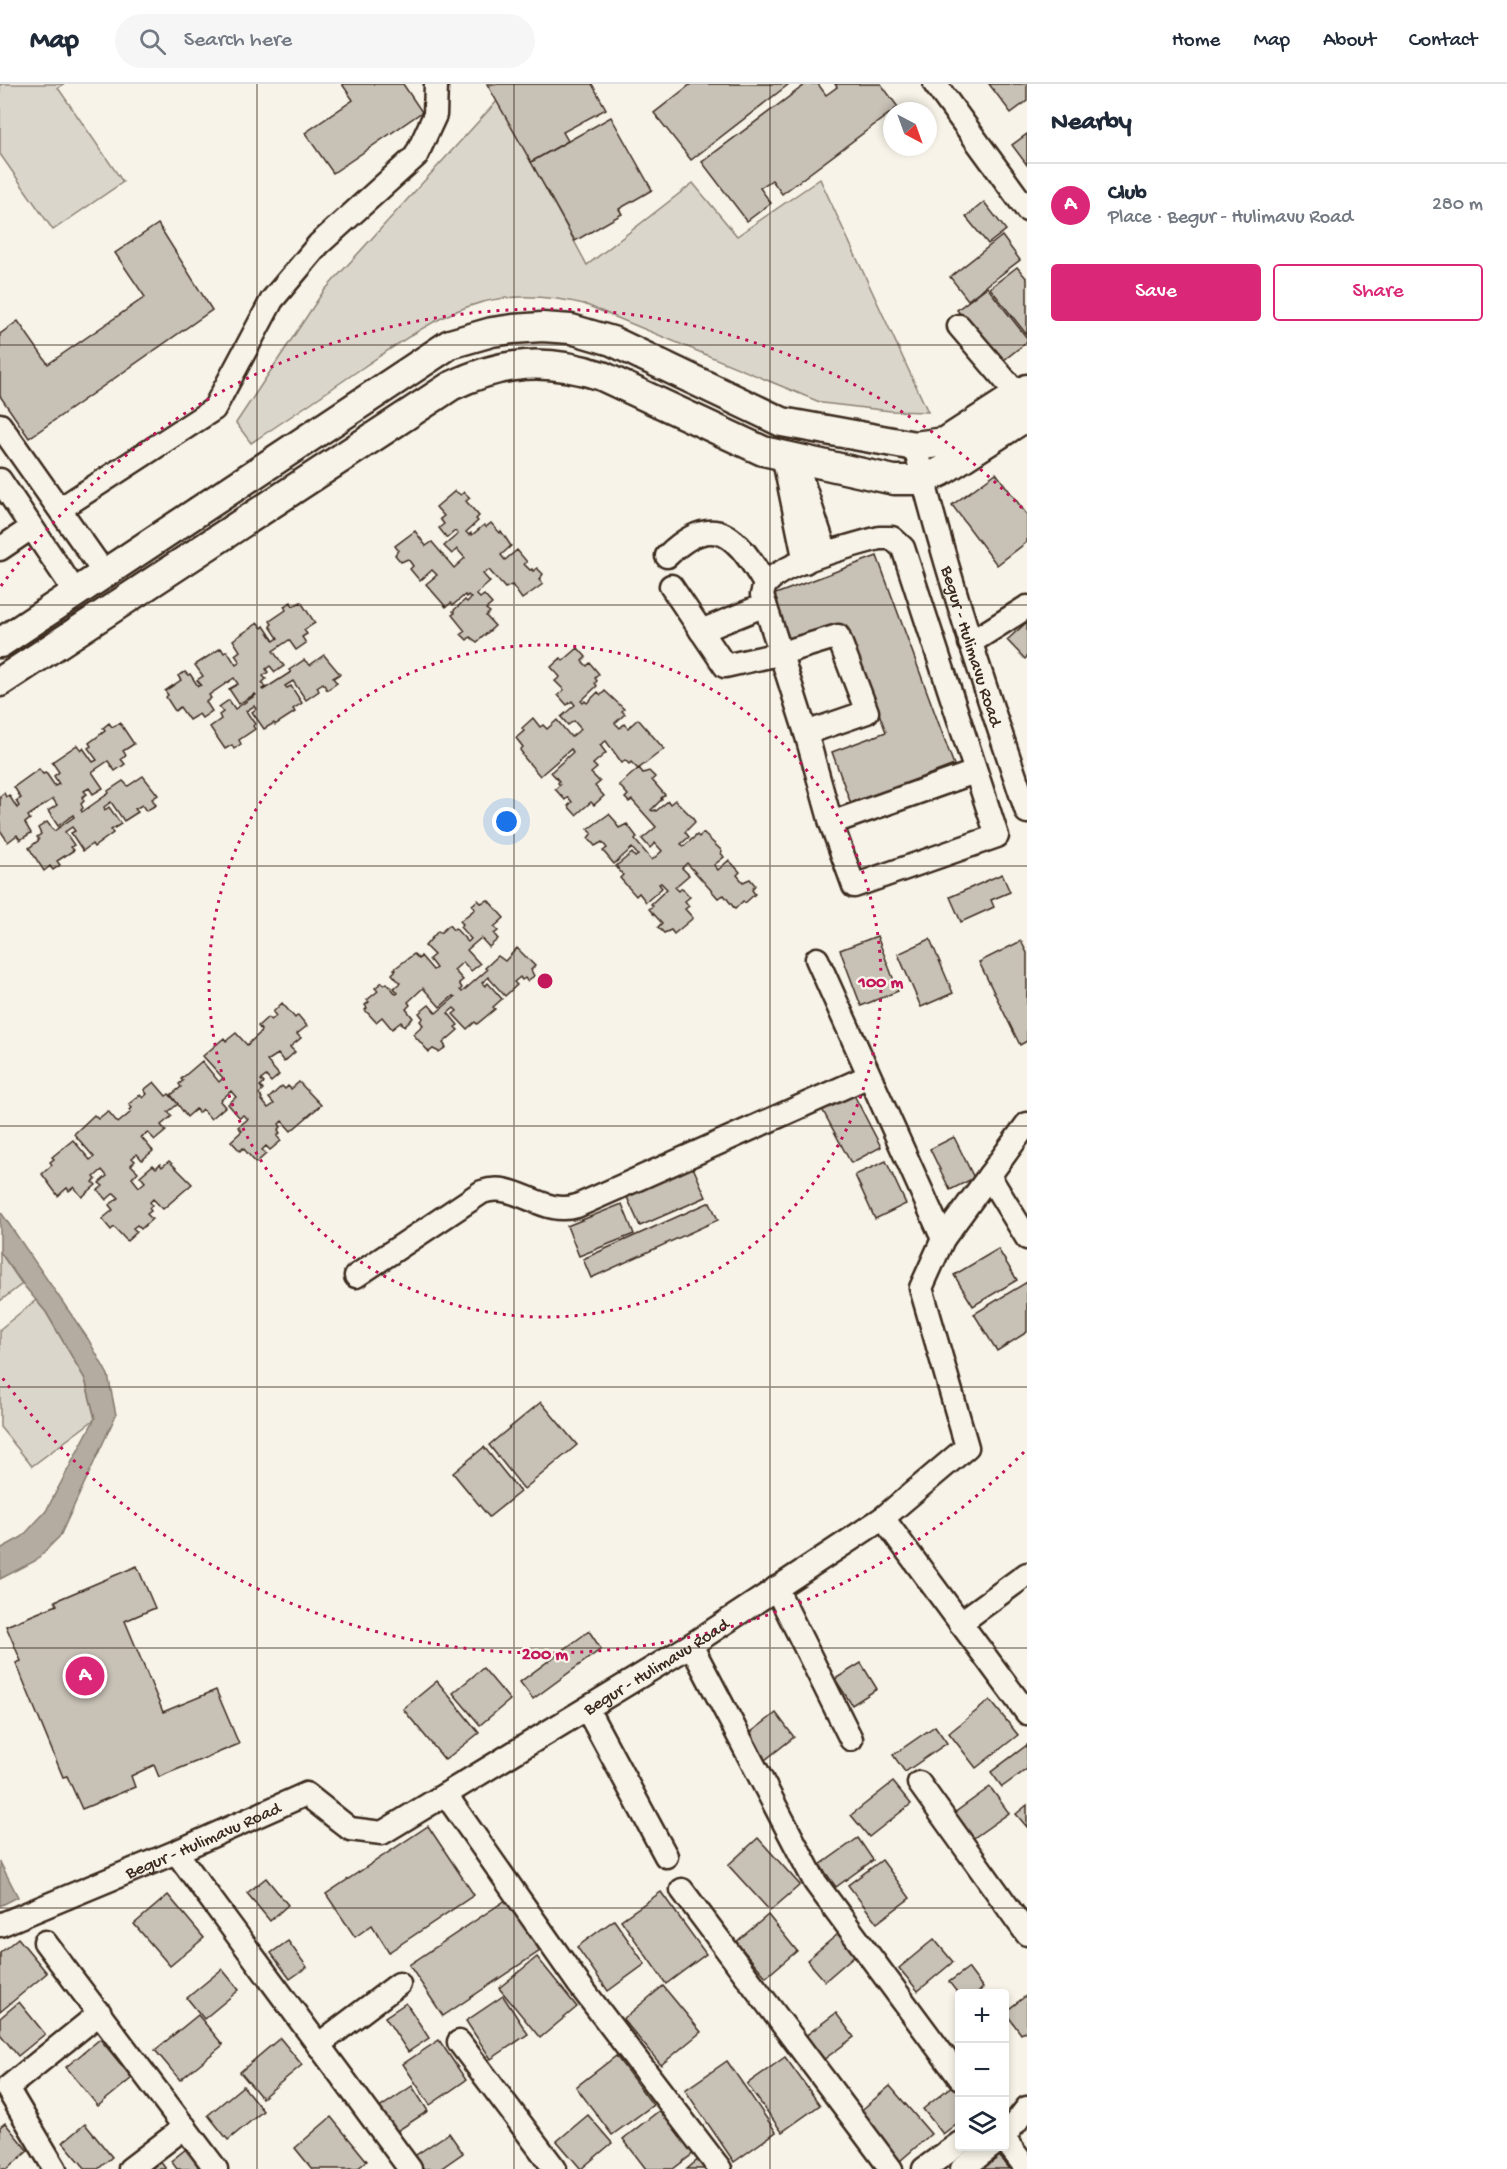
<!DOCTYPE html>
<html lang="en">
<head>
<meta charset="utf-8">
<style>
	body { margin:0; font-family:"Gochi Hand",sans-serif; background:#f6f6f7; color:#1f2937 }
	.controls { position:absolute; right:18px; bottom:18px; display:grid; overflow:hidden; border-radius:6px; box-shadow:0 3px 9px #0003 }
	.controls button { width:54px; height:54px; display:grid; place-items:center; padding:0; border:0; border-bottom:2px solid #e0e1e3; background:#fff; color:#1f2937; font:30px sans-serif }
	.compass { position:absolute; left:883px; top:18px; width:54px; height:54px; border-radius:50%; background:#fff; box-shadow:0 3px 9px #0003; rotate:139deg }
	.you { position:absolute; left:507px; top:738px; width:21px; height:21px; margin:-15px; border:4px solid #fff; border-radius:50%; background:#1a73e8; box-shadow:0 0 0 9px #1a73e833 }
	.badge { display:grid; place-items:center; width:39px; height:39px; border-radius:50%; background:#db2777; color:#fff; font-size:20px; font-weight:700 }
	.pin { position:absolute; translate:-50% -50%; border:3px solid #fff; box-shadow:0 2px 6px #0006 }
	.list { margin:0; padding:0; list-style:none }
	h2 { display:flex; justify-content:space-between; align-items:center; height:78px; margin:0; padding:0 24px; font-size:26px }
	h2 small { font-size:20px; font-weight:400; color:#747a83 }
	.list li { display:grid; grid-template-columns:39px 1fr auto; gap:18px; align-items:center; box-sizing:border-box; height:84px; padding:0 24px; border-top:2px solid #e0e1e3 }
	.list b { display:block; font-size:22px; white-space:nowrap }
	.list p { margin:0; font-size:20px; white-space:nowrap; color:#747a83 }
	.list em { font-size:20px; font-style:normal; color:#747a83 }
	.actions { display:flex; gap:12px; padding:18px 24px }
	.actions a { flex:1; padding:14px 0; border:2px solid #db2777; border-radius:6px; text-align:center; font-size:21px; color:#db2777 }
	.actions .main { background:#db2777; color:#fff }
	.icon { flex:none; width:33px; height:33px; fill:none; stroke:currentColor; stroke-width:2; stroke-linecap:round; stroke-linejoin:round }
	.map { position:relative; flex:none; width:1027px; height:2085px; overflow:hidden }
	header { display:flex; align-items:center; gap:36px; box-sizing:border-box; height:84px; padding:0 30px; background:#fff; border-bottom:2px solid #e0e1e3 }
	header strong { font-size:28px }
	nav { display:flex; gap:33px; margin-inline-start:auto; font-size:21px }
	.search { width:420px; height:54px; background:#f6f6f7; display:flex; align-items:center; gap:15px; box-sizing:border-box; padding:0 21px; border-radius:33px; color:#747a83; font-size:22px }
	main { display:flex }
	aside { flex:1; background:#fff }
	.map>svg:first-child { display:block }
	.green { fill:#dbd6cb; stroke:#8b8074; stroke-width:1.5 }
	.water { fill:#b4aca0; stroke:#84786c; stroke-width:1.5 }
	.building { fill:#c8c1b6; stroke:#3b2a1e; stroke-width:1.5 }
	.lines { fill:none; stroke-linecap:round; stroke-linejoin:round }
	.minor-casing { stroke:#3b2a1e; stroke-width:27 }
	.major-casing { stroke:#3b2a1e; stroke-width:33 }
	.minor { stroke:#f7f3e8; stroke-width:22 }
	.major { stroke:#f7f3e8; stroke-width:28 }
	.grid { fill:none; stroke:#3b2a1e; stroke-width:1.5; stroke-opacity:0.55 }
	.ring { fill:none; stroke:#c2185b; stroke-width:3; stroke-dasharray:3 6 }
	.labels { text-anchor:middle; stroke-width:4.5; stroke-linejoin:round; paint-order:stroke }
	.street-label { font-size:18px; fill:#3b2a1e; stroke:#f7f3e8 }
	.centre { fill:#c2185b; stroke:#f7f3e8; stroke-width:3 }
	.ring-label { font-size:18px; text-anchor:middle; font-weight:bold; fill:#c2185b; stroke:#f7f3e8; stroke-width:4.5; stroke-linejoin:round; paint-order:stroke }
</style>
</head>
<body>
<header>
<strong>Map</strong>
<div class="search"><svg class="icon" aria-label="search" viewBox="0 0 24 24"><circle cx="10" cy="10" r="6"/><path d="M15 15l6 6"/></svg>Search here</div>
<nav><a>Home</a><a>Map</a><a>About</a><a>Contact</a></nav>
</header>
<main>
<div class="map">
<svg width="1027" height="2085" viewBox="0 0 1027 2085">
	<rect width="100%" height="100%" fill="#f7f3e8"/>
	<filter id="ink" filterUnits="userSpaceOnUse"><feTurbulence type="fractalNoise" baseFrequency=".0167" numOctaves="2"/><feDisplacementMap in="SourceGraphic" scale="12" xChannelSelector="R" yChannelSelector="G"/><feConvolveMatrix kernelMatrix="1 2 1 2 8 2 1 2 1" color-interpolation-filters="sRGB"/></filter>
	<g filter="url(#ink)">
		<g class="green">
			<path d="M0,0H64L58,4L123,98L53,146L0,70Z"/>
			<path d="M498,16L587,181L693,99L737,152L820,95L928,328L891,327L822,319L584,220C486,198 443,229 365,282C327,308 289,334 251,359L236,339L323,208Z"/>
			<path d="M0,1168L22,1200L0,1217Z"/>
			<path d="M36,1216L46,1228L85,1295L95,1335L32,1382L0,1343V1245Z"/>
		</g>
		<g class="water">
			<path d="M0,1127L88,1255L108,1291L116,1331L60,1452L35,1477L0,1495V1465L22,1453L46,1427L95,1334L85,1295L46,1228L25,1203L0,1168Z"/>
			<path d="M0,1778L18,1813L0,1822Z"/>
		</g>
		<g class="building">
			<path d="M342,0H403L422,28L333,89L305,49L353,16Z"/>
			<path d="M487,0H592L606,25L563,48L568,57L531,78Z"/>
			<path d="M691,0H789L691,76L654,29Z"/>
			<path d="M806,0H818L826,11L837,3L835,0H881L898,23L782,110L772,96L760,104L771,119L747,137L702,78Z"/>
			<path d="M989,0H1027V17L1011,29Z"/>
			<path d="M611,33L652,106L619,125L622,130L575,157L531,78Z"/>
			<path d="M1027,50V81L1012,61Z"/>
			<path d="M984,118L1006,146L988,160L966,133Z"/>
			<path d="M158,140L212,226L29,354L0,312V250L18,237L48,280L145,213L115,169Z"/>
			<path d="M1002,152L1020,176L968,216L950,193Z"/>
			<path d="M1017,183L1027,195V251L990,204Z"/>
			<path d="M987,203L1027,254V258L999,280L957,226Z"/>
			<path d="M996,389L1027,431V458L997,481L952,421Z"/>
			<path d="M455,407L461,411L464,408L470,414L466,417L479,432L476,435L478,437L466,448L469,451L471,449L472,451L484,441L486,443L491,439L500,449L501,447L511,462L501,471L505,476L517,466L527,478L524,480L530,486L532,485L533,487L537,484L543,490L539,496L543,500L522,515L512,501L505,504L489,486L483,490L490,498L476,510L480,514L484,511L492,520L486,525L490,528L486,532L495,542L477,558L470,553L467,556L461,550L465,547L452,531L455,529L453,527L465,516L467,518L471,514L468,511L466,513L465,511L453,521L451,519L446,523L426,500L437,491L432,486L420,497L410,485L413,482L408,475L401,478L395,471L398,466L395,462L415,447L426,462L432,458L454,484L465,474L457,465L452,470L444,462L458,450L455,447L447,454L439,444L444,440L440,435L444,432L436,423Z"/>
			<path d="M877,472L954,681L851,720L832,668L886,648L847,544L793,565L773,511Z"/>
			<path d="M291,518L293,522L301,518L315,539L304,546L307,550L302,553L306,559L296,566L289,556L273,567L284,582L275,588L270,582L266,585L268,588L263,592L266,595L262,599L265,603L262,605L263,606L291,588L289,586L304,576L310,581L324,571L340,590L333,594L337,599L327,606L323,599L317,603L319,607L306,616L293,597L285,602L287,604L291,602L302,619L293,625L295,628L275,641L274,639L264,645L252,628L256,625L254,622L246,627L255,640L253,642L255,645L239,656L241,660L234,665L232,661L225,665L210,643L221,635L219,631L223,628L219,623L229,616L235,625L256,611L255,610L239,620L229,605L238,600L234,594L209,611L211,614L206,618L212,627L202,634L199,630L189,636L180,623L175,627L166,613L168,611L165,607L181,596L178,592L185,588L188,591L190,590L198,602L201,601L197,596L203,592L195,581L221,564L224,569L227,567L236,581L240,578L235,571L240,567L233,556L258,539L262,544L264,542L274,557L278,554L270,542L272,540L270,537L286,526L284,522Z"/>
			<path d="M1027,538V573L1025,575L1007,556Z"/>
			<path d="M578,564L586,573L582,577L587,582L590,579L599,590L595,594L597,597L595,599L597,602L581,617L583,619L585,617L587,619L598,608L601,611L605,607L624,625L622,627L625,630L615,639L620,644L624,640L628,644L638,635L664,665L638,685L631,678L629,680L625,676L622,679L606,657L600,661L606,669L593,680L597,684L591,689L600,698L595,702L604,712L594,721L591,718L576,731L568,722L572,718L568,713L565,716L555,705L560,701L558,699L559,697L551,688L573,668L571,665L540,692L522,671L523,670L520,666L523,663L516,654L524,647L522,644L533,634L540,643L543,641L547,645L557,636L571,653L581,645L574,637L568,641L561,633L575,621L572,617L567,621L558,611L564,606L555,597L560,593L551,583L561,574L563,577Z"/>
			<path d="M109,639L112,643L120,639L134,660L123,667L126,671L121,675L125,680L115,687L108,677L92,688L103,704L93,710L89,704L84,707L87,710L82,713L84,717L81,720L83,724L81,726L82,728L109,709L108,707L123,697L128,702L143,692L158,711L152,715L156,721L146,727L142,721L135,725L138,728L124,737L111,718L104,723L105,726L109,723L121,740L111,746L113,749L94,763L92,760L83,767L71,749L75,747L72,743L65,748L74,761L71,763L74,766L57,777L60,781L53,786L50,782L44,787L29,764L39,756L37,753L41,750L38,744L47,738L54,747L74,733L73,731L58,742L48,727L57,721L53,715L28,732L30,735L25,739L31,749L20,756L17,751L8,758L0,746V712L4,709L6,713L9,711L17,724L19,722L16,717L21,714L14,703L39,685L43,690L46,689L55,702L59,700L54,692L59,688L52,678L77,661L81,666L83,664L93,678L97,676L88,664L91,662L89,659L105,647L103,644Z"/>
			<path d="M639,684L643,689L649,687L655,693L652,696L665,711L661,714L662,715L651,726L653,727L655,726L656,727L668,717L670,720L675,716L692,733L695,738L685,748L689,753L681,760L684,762L697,751L699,753L703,749L722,767L721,769L724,773L714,781L718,786L729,776L740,788L737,791L743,798L750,795L755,801L752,806L755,810L745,819L743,817L735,825L724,811L718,814L687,779L682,784L689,791L675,803L679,807L682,804L690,813L685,817L689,822L685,825L693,834L674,850L671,846L664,849L658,843L662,839L649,825L653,822L651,820L667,805L661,799L659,800L662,804L646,818L639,809L636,812L620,794L623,791L616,782L632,769L635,773L638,771L632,764L614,780L603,767L607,764L602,758L595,762L588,754L592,749L588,745L609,730L617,739L616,740L619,744L627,740L637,753L635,756L652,776L662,767L655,759L650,764L642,755L656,743L632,716L629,718L625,714L628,711L619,701Z"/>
			<path d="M1002,790L1010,808L991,816L994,823L961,838L950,813Z"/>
			<path d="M478,816L481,819L488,816L504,834L494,843L498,847L494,850L498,855L489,863L481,854L467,866L480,880L471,887L463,878L454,886L463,896L459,899L462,904L460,906L462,908L487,886L485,884L498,872L505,877L517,864L535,882L531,886L534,892L527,897L525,894L522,896L520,893L514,898L517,901L505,912L488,893L482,899L485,902L488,899L502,915L493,923L495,925L477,940L475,938L467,945L453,930L457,927L454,924L448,929L458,941L455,943L458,946L443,959L446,963L439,968L433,965L429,968L413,950L423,941L420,937L423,934L419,929L429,921L436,929L455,913L453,912L440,923L423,904L408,918L410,921L406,925L413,934L404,942L401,938L392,945L382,933L376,938L365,926L367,924L365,921L369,918L367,916L378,907L375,904L382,898L384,901L387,899L396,910L398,909L394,904L400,899L392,890L396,886L394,885L414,870L419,875L421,872L433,886L436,884L429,875L434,871L425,862L438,847L440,849L449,841L453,846L455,844L468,858L471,855L460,843L463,840L460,837L475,825L472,821Z"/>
			<path d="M877,852L898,907L861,922L840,866Z"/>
			<path d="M930,855L953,909L921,923L898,870Z"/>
			<path d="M1021,857L1027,869V957L1020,961L979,878Z"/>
			<path d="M282,919L295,934L298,931L307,942L297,950L301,954L290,963L295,968L284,978L278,970L267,977L279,991L271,998L266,992L261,996L264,999L260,1002L263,1006L259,1010L262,1014L261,1015L268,1024L274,1020L269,1014L282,1002L285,1005L288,1002L291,1005L299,998L321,1021L291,1047L282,1037L279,1040L281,1043L278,1046L280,1049L277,1052L281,1057L270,1066L266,1062L262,1066L266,1070L256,1079L243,1064L240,1067L231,1057L242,1047L238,1043L248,1035L243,1031L240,1034L228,1020L236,1013L231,1007L220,1017L225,1023L211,1035L202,1025L198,1029L196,1025L187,1033L171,1011L181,1003L179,1000L183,997L181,995L202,977L219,998L223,994L203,972L224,954L226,957L236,949L247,961L260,949L261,946L258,942L268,933L271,936L276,932L273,928Z"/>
			<path d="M154,998L166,1012L169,1010L178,1020L168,1028L172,1032L161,1041L166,1047L155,1056L148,1049L141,1053L153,1067L142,1076L137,1070L132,1074L135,1077L131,1081L138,1088L132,1094L139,1103L145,1098L140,1092L153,1081L156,1084L160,1080L162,1083L169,1077L192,1100L163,1125L153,1115L150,1118L152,1121L149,1124L151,1127L147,1130L152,1135L141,1145L137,1141L133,1144L137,1148L127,1157L114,1143L111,1146L102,1135L113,1126L109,1121L119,1114L114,1109L106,1116L98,1106L103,1102L99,1099L107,1092L102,1086L94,1093L96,1095L93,1098L96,1101L82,1113L74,1103L69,1107L67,1104L58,1112L42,1090L52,1081L50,1078L54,1075L52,1073L73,1056L90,1076L94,1073L74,1050L94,1031L98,1035L108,1027L118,1039L131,1028L130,1026L132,1024L129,1020L140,1011L143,1014L147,1010L144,1006Z"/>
			<path d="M853,1009L881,1063L851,1079L822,1025Z"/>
			<path d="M954,1053L974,1094L950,1106L930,1065Z"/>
			<path d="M886,1077L906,1120L875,1135L855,1091Z"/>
			<path d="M692,1081L706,1113L640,1142L626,1111Z"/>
			<path d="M710,1118L718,1136L591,1194L583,1175Z"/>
			<path d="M622,1120L634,1150L579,1172L567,1142Z"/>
			<path d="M998,1165L1017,1196L973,1222L954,1191Z"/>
			<path d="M1027,1198V1248L997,1267L974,1230Z"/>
			<path d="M541,1318L577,1361L524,1405L489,1361Z"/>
			<path d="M484,1363L520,1408L489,1433L453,1389Z"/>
			<path d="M137,1482L155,1524L125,1537L163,1628L216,1606L239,1660L159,1693L154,1681L131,1692L135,1703L82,1725L67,1692L63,1693L16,1579L21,1577L6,1542L57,1521L55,1517Z"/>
			<path d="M589,1547L601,1565L533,1615L520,1598Z"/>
			<path d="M861,1579L877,1605L852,1621L835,1595Z"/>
			<path d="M483,1584L510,1616L480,1641L453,1609Z"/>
			<path d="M437,1597L479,1649L445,1676L403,1625Z"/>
			<path d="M990,1616L1018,1651L976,1684L949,1649Z"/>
			<path d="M776,1629L794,1653L765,1676L746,1652Z"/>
			<path d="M935,1642L947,1659L905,1688L893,1671Z"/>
			<path d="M1027,1661V1685L1002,1703L991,1688Z"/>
			<path d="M893,1698L911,1720L869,1753L851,1731Z"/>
			<path d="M990,1703L1009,1729L968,1758L950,1732Z"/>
			<path d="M1027,1721V1743L1016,1730Z"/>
			<path d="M428,1742L474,1811L389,1868L372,1841L355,1853L326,1810Z"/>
			<path d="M758,1754L800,1801L770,1827L728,1781Z"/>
			<path d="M858,1754L873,1776L836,1803L820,1781Z"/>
			<path d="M882,1776L910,1814L877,1839L848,1801Z"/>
			<path d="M266,1794L288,1821L270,1837L247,1809Z"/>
			<path d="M661,1808L706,1870L666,1900L621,1836Z"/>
			<path d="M168,1811L204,1854L170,1882L134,1840Z"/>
			<path d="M506,1816L540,1867L443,1932L409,1881Z"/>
			<path d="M768,1831L797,1867L766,1893L736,1858Z"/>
			<path d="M614,1836L645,1880L608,1907L577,1863Z"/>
			<path d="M838,1850L855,1871L825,1897L807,1876Z"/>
			<path d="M18,1854L47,1889L0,1928V1869Z"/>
			<path d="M934,1855L953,1878L918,1907L899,1884Z"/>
			<path d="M288,1857L307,1883L290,1895L271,1869Z"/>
			<path d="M537,1873L577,1923L540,1954L499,1904Z"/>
			<path d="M968,1884L983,1904L976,1910H960V1912L949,1898Z"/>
			<path d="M222,1885L239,1906L204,1935L187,1914Z"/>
			<path d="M663,1902L701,1948L661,1981L623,1935Z"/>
			<path d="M1027,1911V1946L1021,1950L1005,1928Z"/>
			<path d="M503,1912L528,1950L491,1975L466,1937Z"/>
			<path d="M19,1918L45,1950L18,1972L0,1950V1934Z"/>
			<path d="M406,1919L429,1954L408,1968L385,1933Z"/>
			<path d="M836,1929L854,1953L823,1976L804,1953Z"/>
			<path d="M198,1931L223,1961L180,1996L155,1966Z"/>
			<path d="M280,1954L302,1981L262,2014L240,1988Z"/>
			<path d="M100,1955L132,1994L98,2022L66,1983Z"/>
			<path d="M439,1956L466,1996L430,2021L403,1980Z"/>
			<path d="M616,1972L653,2021L612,2051L576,2003Z"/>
			<path d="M785,1973L820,2021L782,2048L747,2000Z"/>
			<path d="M727,1977L776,2048L734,2078L685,2006Z"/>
			<path d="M953,2001L960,2009V2037L943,2050L923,2025Z"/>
			<path d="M243,2002L263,2027L228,2056L208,2031Z"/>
			<path d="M412,2002L428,2027L388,2053L372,2029Z"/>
			<path d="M890,2002L931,2050L900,2077L858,2029Z"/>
			<path d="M660,2026L694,2069L673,2085H646L623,2055Z"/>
			<path d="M588,2031L612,2059L581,2085L557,2057Z"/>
			<path d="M331,2033L367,2077L357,2085H312L295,2064Z"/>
			<path d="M5,2039L28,2067L7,2085H0V2043Z"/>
			<path d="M85,2040L112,2073L98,2085H86L63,2058Z"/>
			<path d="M449,2049L463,2069L440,2085H421L413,2073Z"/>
			<path d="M186,2065L200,2081L196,2085H177L171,2077Z"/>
			<path d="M996,2068L1010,2085H975Z"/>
			<path d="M700,2074L709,2085H687Z"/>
			<path d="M160,2077L166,2085H151Z"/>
		</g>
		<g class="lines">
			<defs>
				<g id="minor">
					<path d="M935,0L1027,126"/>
					<path d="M959,242L1018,311"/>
					<path d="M0,341L105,490"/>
					<path id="s1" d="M915,362C945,486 986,607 1027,728"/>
					<path d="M783,371L805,478"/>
					<path d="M797,381L826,469"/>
					<path d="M0,396L76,509"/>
					<path d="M60,425L214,325L272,216L319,160L416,72L435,31L436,0"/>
					<path d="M879,454H892L903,464L997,752L854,802L831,739L806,649L762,511C763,507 764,502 767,499C783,479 853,461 879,454Z"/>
					<path d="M0,465L31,444"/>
					<path d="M667,472C715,425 738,453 765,500"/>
					<path d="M671,502L725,582L779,570L838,552L867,628L806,649"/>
					<path d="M701,547L765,521"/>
					<path d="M970,559L1027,523"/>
					<path d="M831,739L975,688"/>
					<path d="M817,875L943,1155"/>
					<path d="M989,1092L1027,1154"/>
					<path d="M356,1192L482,1108C517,1096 541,1133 577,1122L869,992"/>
					<path d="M883,1434L1027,1629"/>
					<path d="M776,1504L851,1655"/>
					<path d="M960,1539L1027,1490"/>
					<path d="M691,1561L815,1798L960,1994"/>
					<path d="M587,1625L666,1772"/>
					<path d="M919,1699L1027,1850"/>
					<path d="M446,1711L578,1899L720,2085"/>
					<path d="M176,1768L410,2085"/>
					<path d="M682,1806L891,2085"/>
					<path id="s2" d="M0,1841L176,1768L306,1710L350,1745L382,1749L691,1561L883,1434L967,1363L921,1204L943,1155L1027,1040"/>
					<path d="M45,1858L216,2085"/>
					<path d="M459,1958L555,2085"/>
					<path d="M318,1961L399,1900"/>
					<path d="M1004,2053L1027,2024"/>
					<path d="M1004,2055L1027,2085"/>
					<path d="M55,2085L7,2004L100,1929"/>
					<path d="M130,2085L185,2043"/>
					<path d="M924,2085L960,2059"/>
					<path d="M962,2085L992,2062"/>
				</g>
				<g id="major">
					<path d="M0,559L450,260L492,248L513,245L542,243L571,245L612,257L782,338L915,362L945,358L1027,305"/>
					<path d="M0,598L451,302C503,277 547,274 602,292L763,367L894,396H923L942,387L1027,332"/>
				</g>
			</defs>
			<use href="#minor" class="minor-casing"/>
			<use href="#major" class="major-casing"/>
			<use href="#minor" class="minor"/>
			<use href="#major" class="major"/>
		</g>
	</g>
	<path class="grid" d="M257,0V2085M514,0V2085M770,0V2085M0,261H1027M0,521H1027M0,782H1027M0,1042H1027M0,1303H1027M0,1564H1027M0,1824H1027"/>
	<g class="ring">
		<circle cx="545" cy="897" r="336"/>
		<path d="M1024 1368A672 672 0 0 1 1 1292M1 502A672 672 0 0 1 1024 426"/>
	</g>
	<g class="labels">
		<g class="street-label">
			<text dy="6" stroke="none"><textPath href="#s1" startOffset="208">Begur - Hulimavu Road</textPath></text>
			<text dy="6" stroke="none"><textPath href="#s2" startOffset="742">Begur - Hulimavu Road</textPath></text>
			<text dy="6" stroke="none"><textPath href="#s2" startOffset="220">Begur - Hulimavu Road</textPath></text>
		</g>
	</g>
	<circle cx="545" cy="897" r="9" class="centre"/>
	<g class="ring-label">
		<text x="881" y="903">100 m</text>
		<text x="545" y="1575">200 m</text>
	</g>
</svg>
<div class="controls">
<button>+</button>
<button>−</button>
<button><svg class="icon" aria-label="layers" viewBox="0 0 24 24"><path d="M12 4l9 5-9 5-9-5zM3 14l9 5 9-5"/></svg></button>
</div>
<svg class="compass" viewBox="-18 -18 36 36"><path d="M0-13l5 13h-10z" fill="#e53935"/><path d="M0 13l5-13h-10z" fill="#747a83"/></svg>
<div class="you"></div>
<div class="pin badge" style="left:85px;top:1592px">A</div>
</div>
<aside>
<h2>Nearby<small></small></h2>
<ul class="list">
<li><span class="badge">A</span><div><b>Club</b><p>Place · Begur - Hulimavu Road</p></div><em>280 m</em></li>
</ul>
<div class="actions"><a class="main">Save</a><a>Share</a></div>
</aside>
</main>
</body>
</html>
